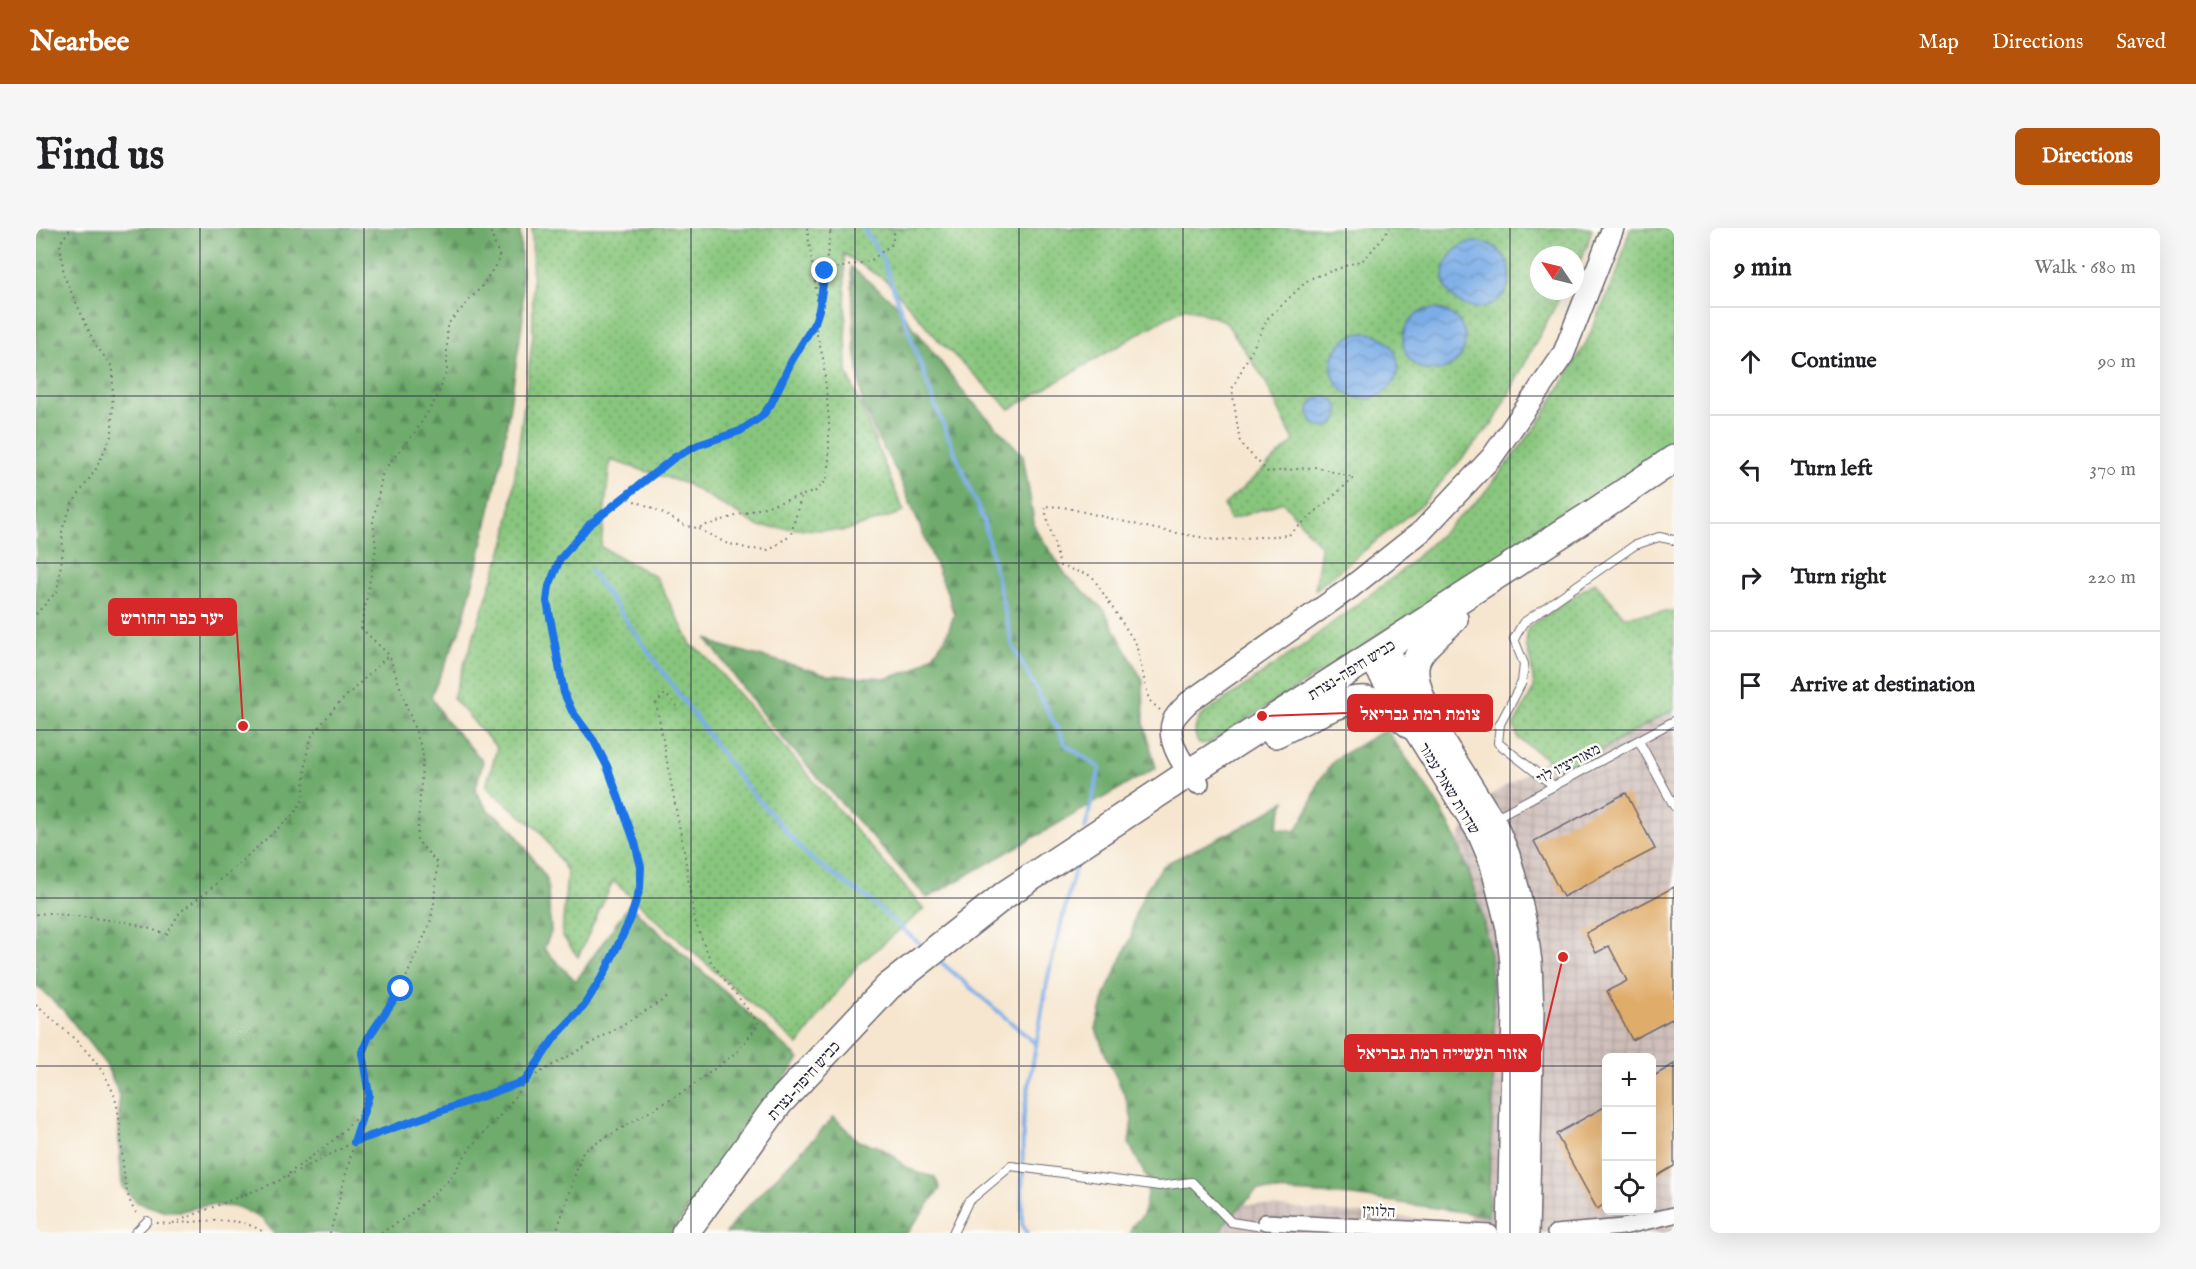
<!DOCTYPE html>
<html lang="en">
<head>
<meta charset="utf-8">
<style>
	body { margin:0; font-family:"IM FELL English","Frank Ruhl Libre",serif; background:#f6f6f6; color:#202124 }
	.controls { position:absolute; right:18px; bottom:18px; display:grid; overflow:hidden; border-radius:9px; box-shadow:0 6px 24px #0002 }
	.controls button { width:54px; height:54px; display:grid; place-items:center; padding:0; border:0; border-bottom:2px solid #e0e0e0; background:#fff; color:#202124; font:30px sans-serif }
	.compass { position:absolute; left:1494px; top:18px; width:54px; height:54px; border-radius:50%; background:#fff; box-shadow:0 6px 24px #0002; rotate:305deg }
	.stop { position:absolute; width:18px; height:18px; margin:-14px; border:4px solid #1a73e8; border-radius:50%; background:#fff }
	.stop.end { background:#1a73e8; border-color:#fff; box-shadow:0 2px 6px #0008 }
	.list { margin:0; padding:0; list-style:none }
	h2 { display:flex; justify-content:space-between; align-items:center; height:78px; margin:0; padding:0 24px; font-size:26px }
	h2 small { font-size:20px; font-weight:400; color:#757577 }
	.list li { display:grid; grid-template-columns:39px 1fr auto; gap:18px; align-items:center; box-sizing:border-box; height:108px; padding:0 24px; border-top:2px solid #e0e0e0 }
	.list b { display:block; font-size:22px; white-space:nowrap }
	.list em { font-size:20px; font-style:normal; color:#757577 }
	.icon { flex:none; width:33px; height:33px; fill:none; stroke:currentColor; stroke-width:2; stroke-linecap:round; stroke-linejoin:round }
	.map { position:relative; flex:none; width:1638px; height:1005px; overflow:hidden; border-radius:9px }
	header { display:flex; align-items:center; gap:36px; box-sizing:border-box; height:84px; padding:0 30px; background:#b45309; color:#fff }
	header strong { font-size:28px }
	nav { display:flex; gap:33px; margin-inline-start:auto; font-size:21px }
	.intro { display:flex; align-items:center; justify-content:space-between; box-sizing:border-box; height:144px; padding:0 36px }
	h1 { margin:0; font-size:42px }
	.button { padding:15px 27px; border-radius:9px; background:#b45309; color:#fff; font-size:21px; font-weight:700 }
	main { display:flex; gap:36px; padding:0 36px }
	aside { flex:1; background:#fff; border-radius:9px; box-shadow:0 6px 24px #0002 }
	.map>svg:first-child { display:block }
	.industrial { fill:url(#industrial-grid); fill-rule:evenodd }
	.grass { fill:url(#grass-dots); stroke:#55745c; stroke-width:1.5 }
	.forest { fill:url(#forest-firs); stroke:#486654; stroke-width:1.5 }
	.water { fill:url(#water-waves); stroke:#4e6891; stroke-width:1.5 }
	.lines { fill:none; stroke-linecap:round; stroke-linejoin:round }
	.stream { stroke:#7bade7; stroke-width:4 }
	.building { fill:#e0ac6a }
	.lane-casing { stroke:#6c676f; stroke-width:10 }
	.street-casing { stroke:#6c676f; stroke-width:18 }
	.secondary-casing { stroke:#6c676f; stroke-width:24 }
	.highway-casing { stroke:#6c676f; stroke-width:30 }
	.path { stroke:#6c676f; stroke-width:2; stroke-dasharray:1.5 4.5; stroke-linecap:butt }
	.lane { stroke:#fff; stroke-width:8 }
	.street { stroke:#fff; stroke-width:15 }
	.secondary { stroke:#fff; stroke-width:21 }
	.highway { stroke:#fff; stroke-width:27 }
	.route { stroke:#1a73e8; stroke-width:8 }
	.grid { fill:none; stroke:#22223b; stroke-width:1.5; stroke-opacity:0.55 }
	.labels { text-anchor:middle; stroke-width:5; stroke-linejoin:round; paint-order:stroke }
	.street-label { font-size:16px; fill:#22223b; stroke:#fdfcf7 }
	.leader { fill:none; stroke:#d62828; stroke-width:2 }
	.callout-dot { fill:#d62828; stroke:#fdfcf7; stroke-width:2 }
	.callout { fill:#d62828; stroke:#d62828; stroke-width:2 }
	.callout-label { font-size:18px; text-anchor:middle; font-weight:bold; fill:#fff }
</style>
</head>
<body>
<header>
<strong>Nearbee</strong>
<nav><a>Map</a><a>Directions</a><a>Saved</a></nav>
</header>
<div class="intro"><h1>Find us</h1><a class="button">Directions</a></div>
<main>
<div class="map">
<svg width="1638" height="1005" viewBox="0 0 1638 1005">
	<defs>
		<pattern id="industrial-grid" width="8" height="8" patternUnits="userSpaceOnUse" patternTransform="scale(1.5)"><rect width="8" height="8" fill="#d0c0bc"/><path d="M0 4h8M4 0v8" fill="none" stroke="#b2a5a2"/></pattern>
		<pattern id="grass-dots" width="8" height="8" patternUnits="userSpaceOnUse" patternTransform="scale(1.5)"><rect width="8" height="8" fill="#88c67d"/><path d="M2 2h.1M6 6h.1" fill="none" stroke="#6fa068" stroke-width="1.8" stroke-linecap="round"/></pattern>
		<pattern id="forest-firs" width="22" height="20" patternUnits="userSpaceOnUse" patternTransform="scale(1.5)"><rect width="22" height="20" fill="#6eab6c"/><path d="M5 1l3.5 6h-7zM16 11l3.5 6h-7z" fill="#5a8b5a"/></pattern>
		<pattern id="water-waves" width="16" height="10" patternUnits="userSpaceOnUse" patternTransform="scale(1.5)"><rect width="16" height="10" fill="#7bade7"/><path d="M0 5q4-4 8 0t8 0" fill="none" stroke="#648cbc"/></pattern>
	</defs>
	<rect width="100%" height="100%" fill="#fdfcf7"/>
	<filter id="ink" filterUnits="userSpaceOnUse"><feTurbulence type="fractalNoise" baseFrequency=".0167" numOctaves="2"/><feDisplacementMap in="SourceGraphic" scale="12" xChannelSelector="R" yChannelSelector="G"/><feConvolveMatrix kernelMatrix="1 2 1 2 8 2 1 2 1" color-interpolation-filters="sRGB"/></filter>
	<filter id="wash" filterUnits="userSpaceOnUse"><feTurbulence type="fractalNoise" baseFrequency=".008" numOctaves="4" result="noise"/><feDisplacementMap in="SourceGraphic" scale="24" xChannelSelector="R" yChannelSelector="G"/><feGaussianBlur stdDeviation="1.35" result="paint"/><feColorMatrix in="noise" values="0 0 0 0 0 0 0 0 0 0 0 0 0 0 0 0 0 1.4 0 .05"/><feComposite in="paint" operator="in"/></filter>
	<g filter="url(#wash)">
		<rect width="100%" height="100%" fill="#f6e6cf"/>
		<path class="industrial" d="M1638,458V1005H1162L1174,973L1434,995L1426,803L1406,655L1435,580L1549,507ZM1570,830H1616V982H1570Z"/>
		<g class="grass">
			<path d="M496,0H1556L1551,19L1539,41V27H1503V63H1527L1458,194L1385,277L1279,362L1285,319L1247,274L1194,292L1188,277L1258,213L1228,151L1189,93L1149,79L974,181L904,114L851,53L808,26L811,144L868,284L808,303L724,299L651,256L574,232L565,319L620,349L656,418L667,425L888,681L820,739L762,817L577,653L542,729L526,707L531,643L505,604L450,559L461,520L417,470L471,308L497,107Z"/>
			<path d="M1594,0H1638V216L1563,267L1174,515L1163,516C1157,506 1158,498 1165,488L1262,421L1364,344L1446,268L1503,195L1549,117L1581,45Z"/>
			<path d="M1559,354L1588,388L1638,383V481L1528,543L1482,510L1478,497L1498,460L1495,435L1490,417L1492,399Z"/>
		</g>
		<g class="forest">
			<path d="M0,0H484L487,90L466,230L440,343L425,400L395,468L409,492L447,533L439,563L452,582L476,600L511,651L515,704L508,721L540,753L593,677L763,831L635,1005H238L226,991L202,979L172,977L145,983H127L101,974L86,959L83,916V866L70,837L28,783L0,757Z"/>
			<path d="M815,39L859,75L930,167L987,227L999,300L1030,347L1068,382L1107,453L1108,495L1120,540L891,670L733,495L670,410L683,417L793,447L851,450L878,442L898,426L910,409L918,387L911,364L862,246L842,211L827,178L819,118Z"/>
			<path d="M1350,501C1372,534 1400,568 1417,604C1433,641 1450,692 1454,731C1463,816 1454,903 1452,988L1317,968L1221,962L1188,996L1184,1005H1094L1096,998L1107,987L1113,955L1093,915L1096,892L1090,870L1070,828L1060,801L1070,764L1095,710L1098,689L1111,660L1126,639L1133,634L1214,595L1249,573L1240,600L1260,603L1273,580L1283,553L1299,531Z"/>
			<path d="M798,889L822,913L841,918L857,927L868,938L882,945L899,949L904,961L871,1005H690L701,990Z"/>
		</g>
		<g class="water">
			<circle cx="1441" cy="47" r="33"/>
			<circle cx="1398" cy="112" r="31"/>
			<circle cx="1329" cy="138" r="33"/>
			<circle cx="1288" cy="184" r="15"/>
		</g>
		<g class="lines">
			<g class="stream">
				<path d="M827,0L846,29L898,174L948,294L977,418L1030,517L1064,540L1049,601"/>
				<path d="M554,342L703,550L774,630L831,670L885,717"/>
				<path d="M905,734L1000,816"/>
				<path d="M991,1005L986,995L987,891L1013,744L1041,633"/>
			</g>
		</g>
		<g id="blocks">
			<g class="building">
				<path d="M1590,565L1619,621L1527,669L1498,613Z"/>
				<path d="M1638,659V790L1596,812L1571,763L1591,753L1573,718L1560,725L1550,705Z"/>
				<path d="M1638,836V938L1616,951V849Z"/>
				<path d="M1570,878V975L1561,981L1520,906Z"/>
			</g>
		</g>
	</g>
	<g filter="url(#ink)">
		<use href="#blocks" fill-opacity="0" stroke="#6c676f" stroke-width="1.5"/>
		<g class="lines">
			<defs>
				<g id="lane">
					<path d="M1603,513L1638,578"/>
					<path d="M1518,558L1462,515L1464,496L1486,454L1488,436L1478,411L1487,395L1599,317L1623,309L1638,312"/>
					<path d="M1457,591L1638,493"/>
					<path d="M99,1005L111,993"/>
					<path d="M917,1005L932,974L975,938L1123,958L1156,954L1195,994L1220,998"/>
				</g>
				<g id="street">
					<path d="M1229,994L1454,1005"/>
					<path d="M1519,1005L1587,999L1638,987"/>
				</g>
				<g id="secondary">
					<path d="M1162,555C1150,542 1129,513 1137,493C1140,486 1147,480 1153,474L1314,360L1386,303L1456,229L1527,127L1577,0"/>
					<path d="M1472,1005L1477,784L1475,735L1471,700L1463,668L1454,633L1442,605L1340,441V425L1356,430L1460,596L1473,627L1483,663L1490,697L1495,734L1497,784L1492,1005"/>
				</g>
				<g id="highway">
					<path d="M1391,486C1369,430 1376,430 1418,391"/>
					<path d="M1239,506C1261,496 1309,468 1331,472C1349,475 1363,488 1376,498"/>
					<path d="M649,1005L743,875L852,759L970,666L1153,545L1556,286L1638,231"/>
				</g>
			</defs>
			<use href="#lane" class="lane-casing"/>
			<use href="#street" class="street-casing"/>
			<use href="#secondary" class="secondary-casing"/>
			<use href="#highway" class="highway-casing"/>
			<g class="path">
				<path d="M794,4L801,0"/>
				<path d="M789,43L834,33L856,16L859,0"/>
				<path d="M784,78L795,0"/>
				<path d="M587,269L615,279L650,298L661,300L780,263L790,253L793,238V192L787,130L780,103L783,87"/>
				<path d="M663,301L690,315L714,321L734,322L755,306L765,269"/>
				<path d="M0,386L21,363L27,323L26,302L36,276L60,241L76,206L77,140L59,116L28,48L24,15L35,0"/>
				<path d="M1124,482L1113,472L1100,416L1056,348L1024,338L1008,278L1027,279L1119,301L1180,312L1253,307L1318,250L1280,239L1232,244L1204,215L1196,161L1232,90L1273,51L1329,31L1354,0"/>
				<path d="M0,686L13,685L91,694L131,706L144,684L172,663L258,586L267,572L271,524L276,508L300,478L353,427"/>
				<path d="M0,777C29,803 61,826 76,862C91,896 80,963 102,987"/>
				<path d="M251,949L318,914L489,853L573,805L634,768"/>
				<path d="M243,953L300,910L327,883L333,868L326,825L332,810L365,761L394,695L398,675L401,635L381,612L387,525L353,427L325,400L340,320L337,294L347,243L380,203L401,169L411,143V97L446,58L464,30L453,0"/>
				<path d="M121,995L136,996"/>
				<path d="M137,995L243,953"/>
				<path d="M142,995C172,993 203,987 229,1005"/>
				<path d="M294,1005L326,886"/>
				<path d="M345,1005L371,989L413,952L434,920L471,880L519,809L547,779L568,746L594,692L604,660L605,639L599,615L571,538L558,513L536,483L528,465L511,373C513,359 517,342 525,330C544,302 572,282 598,261C612,249 626,236 642,228C669,213 700,209 724,189C740,176 746,152 755,134C764,116 776,101 783,82L771,0"/>
				<path d="M520,1005L547,923L652,861L702,823L723,796L675,734L658,691L649,629L620,475L629,466L641,478"/>
			</g>
			<use href="#lane" class="lane"/>
			<use href="#street" class="street"/>
			<use href="#secondary" class="secondary"/>
			<use href="#highway" class="highway"/>
		</g>
	</g>
	<g class="lines" filter="url(#ink)">
		<path class="route" d="M365,761L332,810L326,825L333,867L318,914L489,853L519,809L547,779L568,746L594,692L604,660L605,639L599,615L571,538L558,513L536,483L528,465L511,373L513,358L524,331L553,297L639,229L662,217L704,203L726,188L735,176L755,134L779,94L783,82L789,43"/>
	</g>
	<path class="grid" d="M164,0V1005M328,0V1005M491,0V1005M655,0V1005M819,0V1005M983,0V1005M1147,0V1005M1310,0V1005M1474,0V1005M0,168H1638M0,335H1638M0,502H1638M0,670H1638M0,838H1570M1616,838H1638"/>
	<g class="labels">
		<g class="street-label">
			<text transform="translate(1315 441) rotate(-32)" y="6">כביש חיפה-נצרת</text>
			<text transform="translate(1532 535) rotate(-28)" y="6">מאוריציו לוי</text>
			<text transform="translate(1414 560) rotate(59)" y="6">שדרות שאול עמור</text>
			<text transform="translate(767 852) rotate(-48)" y="6">כביש חיפה-נצרת</text>
			<text transform="translate(1343 982) rotate(3)" y="6">הלווין</text>
		</g>
	</g>
	<path class="leader" d="M207 498L200 389M1226 488L1312 485M1527 729L1504 825"/>
	<g class="callout-dot">
		<circle cx="207" cy="498" r="6"/>
		<circle cx="1226" cy="488" r="6"/>
		<circle cx="1527" cy="729" r="6"/>
	</g>
	<g class="callout">
		<rect x="73" y="371" width="127" height="36" rx="6"/>
		<rect x="1312" y="467" width="144" height="36" rx="6"/>
		<rect x="1309" y="807" width="195" height="36" rx="6"/>
	</g>
	<g class="callout-label">
		<text x="136" y="396">יער כפר החורש</text>
		<text x="1384" y="492">צומת רמת גבריאל</text>
		<text x="1406" y="831">אזור תעשייה רמת גבריאל</text>
	</g>
</svg>
<div class="controls">
<button>+</button>
<button>−</button>
<button><svg class="icon" aria-label="locate" viewBox="0 0 24 24"><circle cx="12" cy="12" r="6"/><path d="M12 2v4M12 18v4M2 12h4M18 12h4"/></svg></button>
</div>
<svg class="compass" viewBox="-18 -18 36 36"><path d="M0-13l5 13h-10z" fill="#e53935"/><path d="M0 13l5-13h-10z" fill="#757577"/></svg>
<div class="stop" style="left:365px;top:761px"></div>
<div class="stop end" style="left:789px;top:43px"></div>
</div>
<aside>
<h2>9 min<small>Walk · 680 m</small></h2>
<ul class="list">
<li><svg class="icon" aria-label="ahead" viewBox="0 0 24 24"><path d="M12 20V5M6 11l6-6 6 6"/></svg><div><b>Continue</b></div><em>90 m</em></li>
<li><svg class="icon" aria-label="left" viewBox="0 0 24 24"><path d="M17 20v-9H6M10 6l-5 5 5 5"/></svg><div><b>Turn left</b></div><em>370 m</em></li>
<li><svg class="icon" aria-label="right" viewBox="0 0 24 24"><path d="M7 20v-9h11M14 6l5 5-5 5"/></svg><div><b>Turn right</b></div><em>220 m</em></li>
<li><svg class="icon" aria-label="arrive" viewBox="0 0 24 24"><path d="M6 21V4h12l-3 4 3 4H6"/></svg><div><b>Arrive at destination</b></div></li>
</ul>
</aside>
</main>
</body>
</html>
